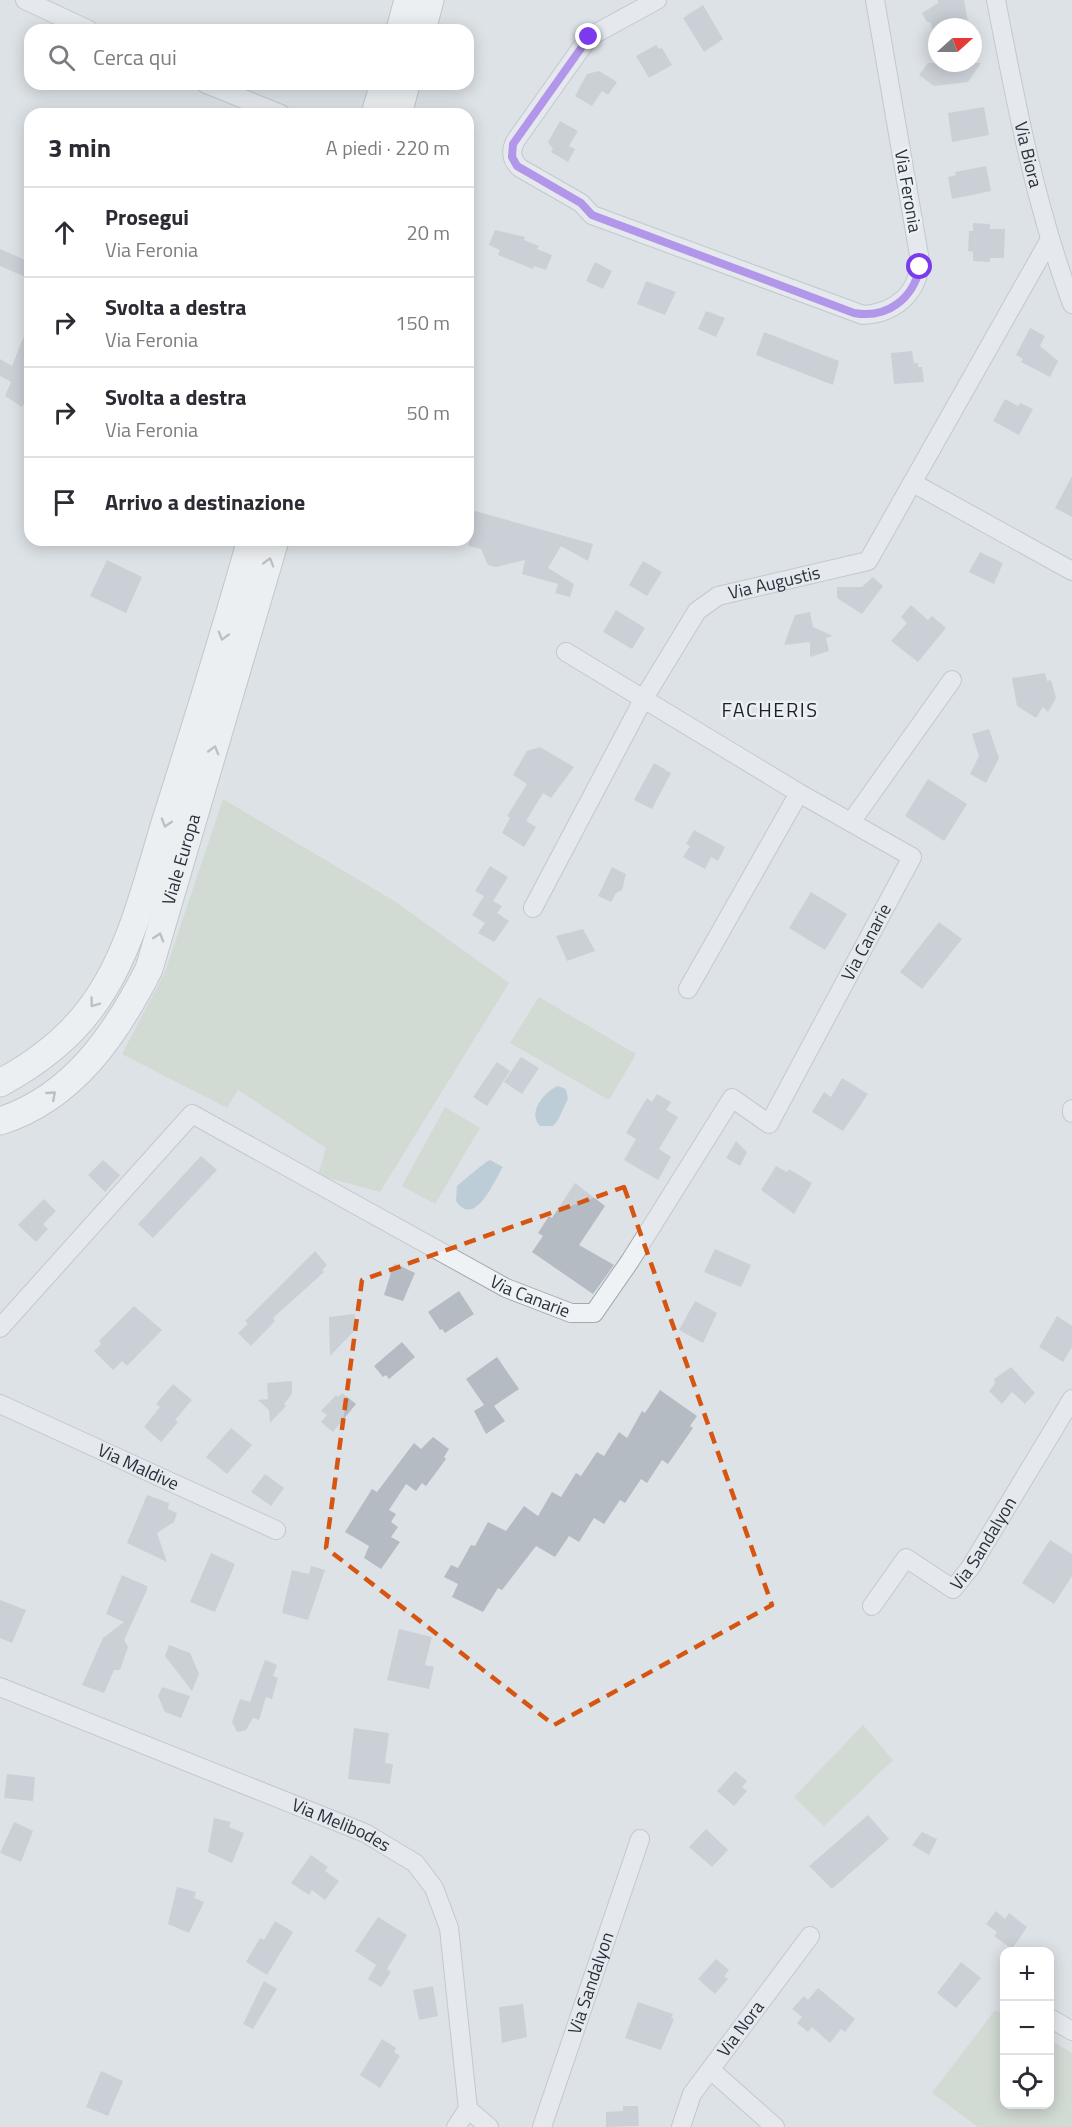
<!DOCTYPE html>
<html lang="it">
<head>
<meta charset="utf-8">
<style>
	body { margin:0; font-family:"Titillium Web",sans-serif; background:#f7f7f7; color:#2b2b33 }
	.controls { position:absolute; right:18px; bottom:18px; display:grid; overflow:hidden; border-radius:12px; box-shadow:0 3px 15px #0003 }
	.controls button { width:54px; height:54px; display:grid; place-items:center; padding:0; border:0; border-bottom:2px solid #e1e1e2; background:#fff; color:#2b2b33; font:30px sans-serif }
	.compass { position:absolute; left:928px; top:18px; width:54px; height:54px; border-radius:50%; background:#fff; box-shadow:0 3px 15px #0003; rotate:69deg }
	.stop { position:absolute; width:18px; height:18px; margin:-14px; border:4px solid #7c3aed; border-radius:50%; background:#fff }
	.stop.end { background:#7c3aed; border-color:#fff; box-shadow:0 2px 6px #0008 }
	.list { margin:0; padding:0; list-style:none }
	h2 { display:flex; justify-content:space-between; align-items:center; height:78px; margin:0; padding:0 24px; font-size:26px }
	h2 small { font-size:20px; font-weight:400; color:#7c7c81 }
	.list li { display:grid; grid-template-columns:39px 1fr auto; gap:18px; align-items:center; box-sizing:border-box; height:90px; padding:0 24px; border-top:2px solid #e1e1e2 }
	.list b { display:block; font-size:22px; white-space:nowrap }
	.list p { margin:0; font-size:20px; white-space:nowrap; color:#7c7c81 }
	.list em { font-size:20px; font-style:normal; color:#7c7c81 }
	.icon { flex:none; width:33px; height:33px; fill:none; stroke:currentColor; stroke-width:2; stroke-linecap:round; stroke-linejoin:round }
	.map { position:relative; flex:none; width:1072px; height:2127px; overflow:hidden }
	.search { position:absolute; background:#fff; box-shadow:0 3px 15px #0003; left:24px; top:24px; width:450px; height:66px; display:flex; align-items:center; gap:15px; box-sizing:border-box; padding:0 21px; border-radius:18px; color:#7c7c81; font-size:22px }
	.panel { position:absolute; background:#fff; box-shadow:0 3px 15px #0003; left:24px; top:108px; width:450px; height:438px; border-radius:18px }
	.map>svg:first-child { display:block }
	.green { fill:#c5d0be }
	.water { fill:#98b3c5 }
	.building { fill:#b4bbc3 }
	.lines { fill:none; stroke-linecap:round; stroke-linejoin:round }
	.minor-casing { stroke:#a3a9b0; stroke-width:20 }
	.primary-casing { stroke:#9da7b1; stroke-width:29 }
	.minor { stroke:#eff2f5; stroke-width:18 }
	.primary { stroke:#fff; stroke-width:27 }
	.oneway { stroke:#93989e }
	.route { stroke:#7c3aed; stroke-width:8 }
	.marked { fill:none; stroke:#d55511; stroke-width:4.5; stroke-dasharray:12 8; stroke-linejoin:round }
	.labels { text-anchor:middle; stroke-width:5; stroke-linejoin:round; paint-order:stroke }
	.street-label { font-size:18px; fill:#27313c; stroke:#ecf0f4 }
	.neighbourhood-label { font-size:20px; letter-spacing:1.5px; fill:#19222d; stroke:#ecf0f4 }
</style>
</head>
<body>
<div class="map">
<svg width="1072" height="2127" viewBox="0 0 1072 2127">
	<rect width="100%" height="100%" fill="#dde2e6"/>
	<g class="green">
		<path d="M223,799L396,902L509,983L380,1192L318,1175L326,1148L238,1090L227,1108L122,1054L165,972Z"/>
		<path d="M539,997L636,1054L609,1100L510,1043Z"/>
		<path d="M445,1107L480,1128L435,1204L402,1186Z"/>
		<path d="M863,1725L893,1760L824,1826L794,1797Z"/>
		<path d="M995,2010L1004,2015V2104H1050V2040L1072,2053V2127H978L932,2093Z"/>
	</g>
	<g class="water">
		<path d="M558,1086L566,1089L568,1099C563,1107 560,1120 553,1126H540C527,1112 544,1092 558,1086Z"/>
		<path d="M490,1160L503,1167C494,1181 475,1229 456,1201L457,1186C463,1181 486,1161 490,1160Z"/>
	</g>
	<g class="building">
		<path d="M938,0H964L968,22L932,29L931,23L926,21L922,13L938,3Z"/>
		<path d="M703,5L723,39L704,52L683,18Z"/>
		<path d="M656,45L659,49L662,48L672,65L649,78L636,56Z"/>
		<path d="M928,63H981L968,82L934,86L919,75Z"/>
		<path d="M599,71L617,82L608,95L602,91L592,106L575,96L587,74Z"/>
		<path d="M984,107L989,135L952,142L948,113Z"/>
		<path d="M560,121L578,131L569,146L575,149L568,162L551,152L553,149L548,142Z"/>
		<path d="M986,166L991,191L952,199L948,177L956,175L955,172Z"/>
		<path d="M973,223L990,224V229H1005L1004,258H990V262L973,261V252L968,251L969,231H973Z"/>
		<path d="M495,230L525,237L524,240L539,246L537,249L552,255L546,270L534,266L533,269L498,255L500,250L489,245Z"/>
		<path d="M0,249L30,262V279L0,266Z"/>
		<path d="M595,262L612,271L603,289L586,281Z"/>
		<path d="M646,281L676,292L665,315L637,304Z"/>
		<path d="M706,311L725,318L716,337L698,329Z"/>
		<path d="M29,323L30,392L22,407L5,396L11,382L0,376V359L12,366Z"/>
		<path d="M1030,328L1045,336L1040,346L1058,361L1050,377L1021,362L1023,359L1016,355Z"/>
		<path d="M764,332L839,361L833,385L756,355Z"/>
		<path d="M912,351L914,363H918V367H922L924,382L894,384L891,353Z"/>
		<path d="M1005,399L1018,406L1020,403L1033,409L1019,435L993,421Z"/>
		<path d="M1072,476V517L1055,508Z"/>
		<path d="M468,509L593,544L588,561L561,546L548,568L574,584L570,597L555,593L558,584L522,574L525,560L496,567L488,565L481,549L468,546L474,526L468,524Z"/>
		<path d="M980,552L1003,563L994,584L969,572Z"/>
		<path d="M107,560L142,577L126,613L90,596Z"/>
		<path d="M643,561L662,572L647,596L629,585Z"/>
		<path d="M873,577L883,586L862,614L837,598V587H862Z"/>
		<path d="M911,605L928,620L932,616L946,628L918,662L891,641L907,623L901,617Z"/>
		<path d="M616,610L645,628L632,649L603,632Z"/>
		<path d="M810,612L813,627L833,636L826,638L829,651L810,657V642L784,645L795,615Z"/>
		<path d="M1045,673L1047,681L1051,680L1056,698L1048,712L1043,707L1036,718L1017,706L1012,678Z"/>
		<path d="M989,729L999,758L986,783L970,774L979,756L972,734Z"/>
		<path d="M540,747L574,767L551,798L543,793L526,821L536,827L524,847L502,833L510,818L507,816L527,784L513,775L527,751Z"/>
		<path d="M654,763L671,773L652,809L634,800Z"/>
		<path d="M928,779L967,804L944,841L905,816Z"/>
		<path d="M694,830L725,847L718,861L711,857L705,869L683,857L690,846L686,844Z"/>
		<path d="M490,866L508,877L493,901L502,906L497,913L509,921L494,942L478,933L485,923L472,915L484,896L475,891Z"/>
		<path d="M612,867L626,874L622,890L616,893L611,902L598,896Z"/>
		<path d="M811,892L847,914L825,950L789,928Z"/>
		<path d="M939,922L962,939L922,989L900,972Z"/>
		<path d="M583,929L595,951L567,961L556,936Z"/>
		<path d="M521,1057L539,1068L522,1094L504,1082Z"/>
		<path d="M497,1062L510,1071L487,1106L473,1097Z"/>
		<path d="M842,1078L868,1094L843,1131L812,1112L824,1092L831,1097Z"/>
		<path d="M657,1094L671,1102L666,1110L678,1117L659,1149L671,1157L658,1180L624,1160L636,1139L626,1133L647,1098L652,1102Z"/>
		<path d="M736,1141L747,1152L740,1166L726,1158Z"/>
		<path d="M201,1156L217,1170L153,1238L138,1224Z"/>
		<path d="M103,1160L120,1175L105,1192L88,1175Z"/>
		<path d="M776,1166L787,1172L789,1169L812,1183L794,1214L761,1190Z"/>
		<path d="M575,1183L605,1206L579,1245L614,1265L593,1294L532,1252L543,1236L538,1233L549,1216L552,1218Z"/>
		<path d="M44,1199L56,1211L43,1224L48,1229L36,1242L18,1225Z"/>
		<path d="M715,1249L751,1265L741,1287L704,1272Z"/>
		<path d="M315,1251L327,1265L322,1270L324,1272L273,1318L275,1321L251,1346L238,1333L248,1324L245,1321Z"/>
		<path d="M394,1263L415,1273L403,1301L384,1295Z"/>
		<path d="M459,1291L474,1314L445,1333L442,1329L440,1330L428,1312Z"/>
		<path d="M695,1301L717,1313L703,1343L679,1330Z"/>
		<path d="M134,1306L162,1330L127,1366L122,1361L113,1370L94,1351L101,1344L99,1341Z"/>
		<path d="M355,1314L354,1331L330,1356L329,1317Z"/>
		<path d="M1057,1316L1072,1326V1347L1063,1362L1039,1347Z"/>
		<path d="M402,1342L415,1357L389,1379L386,1375L383,1377L374,1366Z"/>
		<path d="M497,1357L519,1389L494,1406L505,1421L486,1434L474,1411L484,1405L466,1379Z"/>
		<path d="M1011,1367L1035,1393L1025,1404L1012,1392L1002,1404L989,1391L995,1384L994,1379Z"/>
		<path d="M292,1381V1394L284,1404L286,1406L270,1423L269,1410L258,1400L268,1399L267,1383Z"/>
		<path d="M173,1384L192,1400L175,1420L178,1422L161,1442L144,1427L160,1407L156,1404Z"/>
		<path d="M660,1390L697,1416L690,1426L693,1428L668,1464L662,1460L647,1483L641,1479L625,1503L620,1500L604,1524L594,1518L579,1542L569,1536L555,1557L536,1546L502,1590L498,1588L483,1612L452,1597L458,1584L444,1577L451,1565L458,1568L471,1545L475,1546L488,1522L506,1531L524,1506L538,1516L552,1492L561,1497L576,1473L581,1476L597,1452L604,1456L619,1432L627,1438L642,1411L645,1413Z"/>
		<path d="M342,1393L356,1404L333,1432L321,1422L327,1415L321,1411L336,1395L338,1397Z"/>
		<path d="M231,1428L252,1445L227,1474L206,1457Z"/>
		<path d="M433,1437L449,1449L444,1457L446,1459L426,1486L422,1483L416,1491L406,1484L389,1510L396,1514L391,1522L398,1527L391,1537L400,1542L381,1569L364,1558L369,1546L345,1532L372,1489L377,1492L414,1443L421,1449Z"/>
		<path d="M265,1474L284,1488L271,1506L251,1492Z"/>
		<path d="M147,1495L169,1503L168,1509L177,1513L174,1522L157,1533L167,1562L127,1543Z"/>
		<path d="M1050,1540L1072,1554V1576L1054,1604L1022,1583Z"/>
		<path d="M211,1553L235,1564L215,1612L190,1602Z"/>
		<path d="M311,1566L325,1570L308,1620L282,1613L292,1570L309,1574Z"/>
		<path d="M122,1575L147,1586V1590L124,1640L128,1647L120,1670H114L104,1693L82,1685L103,1638L124,1622L106,1614Z"/>
		<path d="M0,1600L26,1610L12,1643L0,1638Z"/>
		<path d="M399,1629L432,1637L425,1665L434,1667L429,1689L387,1680Z"/>
		<path d="M169,1645L190,1653L199,1674L192,1691L165,1656Z"/>
		<path d="M265,1660L277,1665L273,1676L278,1678L272,1699L266,1697L259,1720L253,1718L246,1730L237,1732L232,1722L240,1699L250,1702Z"/>
		<path d="M162,1687L190,1696L181,1718L165,1712L158,1696Z"/>
		<path d="M354,1728L389,1733L385,1763L393,1764L390,1784L348,1779Z"/>
		<path d="M735,1771L747,1781L742,1787L747,1791L734,1806L717,1791Z"/>
		<path d="M7,1774L35,1777L33,1801L4,1798Z"/>
		<path d="M868,1815L889,1839L832,1889L809,1866Z"/>
		<path d="M214,1818L231,1822L229,1827L244,1833L232,1863L208,1852Z"/>
		<path d="M14,1822L33,1831L21,1862L0,1853Z"/>
		<path d="M706,1829L728,1850L712,1867L689,1847Z"/>
		<path d="M922,1832L937,1839L929,1855L912,1845Z"/>
		<path d="M311,1855L328,1867L325,1871L339,1881L325,1900L312,1890L309,1895L291,1883Z"/>
		<path d="M177,1887L196,1892L194,1898L204,1902L189,1933L168,1924Z"/>
		<path d="M996,1911L1005,1919L1009,1913L1027,1927L1012,1949L994,1936L997,1932L986,1924Z"/>
		<path d="M378,1917L407,1935L387,1969L391,1972L381,1987L368,1979L376,1965L355,1951Z"/>
		<path d="M275,1921L293,1932L267,1975L246,1962L260,1938L264,1940Z"/>
		<path d="M716,1959L729,1970L724,1976L728,1979L715,1994L698,1979Z"/>
		<path d="M961,1962L981,1978L956,2008L937,1993Z"/>
		<path d="M264,1981L277,1989L253,2029L243,2024Z"/>
		<path d="M433,1986L438,2016L419,2020L413,1990Z"/>
		<path d="M818,1988L855,2019L845,2032L841,2029L830,2043L812,2027L808,2032L797,2023L802,2017L792,2009L804,1996L808,2000Z"/>
		<path d="M638,2002L673,2014L671,2018L674,2019L661,2050L625,2038Z"/>
		<path d="M523,2004L527,2037L502,2043L499,2007Z"/>
		<path d="M382,2039L396,2048L394,2052L400,2056L380,2088L360,2075Z"/>
		<path d="M101,2071L123,2081L108,2116L86,2107Z"/>
		<path d="M623,2106H638L639,2126L606,2127V2112L623,2111Z"/>
	</g>
	<g class="lines">
		<defs>
			<g id="minor">
				<path d="M25,0L89,30"/>
				<path d="M657,0L589,37L516,140C510,150 511,160 520,168L581,203L592,215L863,315C895,313 918,294 920,261L875,0"/>
				<path id="s1" d="M996,0C1016,104 1035,204 1072,304"/>
				<path d="M206,84L281,114"/>
				<path d="M913,483L1072,571"/>
				<path d="M851,822L952,680"/>
				<path id="s2" d="M533,908L644,698L697,611L718,596L868,561L1049,241"/>
				<path d="M688,989L799,793"/>
				<path d="M1072,1109V1113"/>
				<path id="s3" d="M0,1328L192,1114L506,1288L571,1313H594L630,1261L732,1098L769,1124L912,857L799,793L566,652"/>
				<path id="s4" d="M0,1404L276,1530"/>
				<path id="s5" d="M872,1606L906,1558L953,1589L970,1568L1072,1399"/>
				<path id="s6" d="M0,1687L365,1833L415,1863L434,1888L449,1928L468,2109L489,2127"/>
				<path d="M1050,2018L1072,2031"/>
				<path d="M711,2070L775,2127"/>
				<path d="M456,2127L468,2109"/>
				<path id="s7" d="M542,2127L640,1839"/>
				<path id="s8" d="M681,2127L692,2094L810,1936"/>
			</g>
			<g id="primary">
				<path d="M400,30L408,0"/>
				<path d="M422,30L430,0"/>
				<path d="M375,114L384,84"/>
				<path d="M398,114L406,84"/>
				<path d="M0,1083C37,1063 69,1039 93,1005C130,955 147,882 165,823C195,729 224,635 251,540"/>
				<path id="s9" d="M0,1121C73,1098 116,1034 149,969L275,540"/>
			</g>
		</defs>
		<use href="#minor" class="minor-casing"/>
		<use href="#primary" class="primary-casing"/>
		<use href="#minor" class="minor"/>
		<use href="#primary" class="primary"/>
	</g>
	<defs><path id="oneway-chevron" d="M-2-3.5L2.5 0L-2 3.5" fill="none" stroke-width="1.6" stroke-linecap="round" stroke-linejoin="round" transform="scale(1.5)"/></defs>
	<g class="oneway">
		<use href="#oneway-chevron" transform="translate(269 562) rotate(-74)"/>
		<use href="#oneway-chevron" transform="translate(223 636) rotate(106)"/>
		<use href="#oneway-chevron" transform="translate(214 750) rotate(-74)"/>
		<use href="#oneway-chevron" transform="translate(166 823) rotate(107)"/>
		<use href="#oneway-chevron" transform="translate(159 937) rotate(-73)"/>
		<use href="#oneway-chevron" transform="translate(94 1003) rotate(126)"/>
		<use href="#oneway-chevron" transform="translate(52 1095) rotate(-41)"/>
	</g>
	<g class="lines">
		<path class="route" d="M589,37L513,144L512,157L517,166L581,203L592,215L854,313C887,319 913,299 920,267"/>
	</g>
	<path d="M0 0H1072V2127H0ZM624,1187L772,1605L554,1725L326,1548L362,1280Z" fill="#dde2e6" fill-opacity=".55" fill-rule="evenodd"/>
	<path class="marked" d="M624,1187L772,1605L554,1725L326,1548L362,1280Z"/>
	<g class="labels">
		<g class="street-label">
			<text dy="6" stroke="none"><textPath href="#s1" startOffset="158">Via Biora</textPath></text>
			<text transform="translate(908 191) rotate(80)" y="6">Via Feronia</text>
			<text dy="6" stroke="none"><textPath href="#s2" startOffset="423">Via Augustis</textPath></text>
			<text dy="6" stroke="none"><textPath href="#s9" startOffset="333">Viale Europa</textPath></text>
			<text dy="6" stroke="none"><textPath href="#s3" startOffset="1246">Via Canarie</textPath></text>
			<text dy="6" stroke="none"><textPath href="#s3" startOffset="672">Via Canarie</textPath></text>
			<text dy="6" stroke="none"><textPath href="#s4" startOffset="152">Via Maldive</textPath></text>
			<text dy="6" stroke="none"><textPath href="#s5" startOffset="170">Via Sandalyon</textPath></text>
			<text dy="6" stroke="none"><textPath href="#s6" startOffset="368">Via Melibodes</textPath></text>
			<text dy="6" stroke="none"><textPath href="#s7" startOffset="152">Via Sandalyon</textPath></text>
			<text dy="6" stroke="none"><textPath href="#s8" startOffset="116">Via Nora</textPath></text>
		</g>
		<g class="neighbourhood-label">
			<text x="770" y="717">FACHERIS</text>
		</g>
	</g>
</svg>
<div class="controls">
<button>+</button>
<button>−</button>
<button><svg class="icon" aria-label="locate" viewBox="0 0 24 24"><circle cx="12" cy="12" r="6"/><path d="M12 2v4M12 18v4M2 12h4M18 12h4"/></svg></button>
</div>
<svg class="compass" viewBox="-18 -18 36 36"><path d="M0-13l5 13h-10z" fill="#e53935"/><path d="M0 13l5-13h-10z" fill="#7c7c81"/></svg>
<div class="stop" style="left:920px;top:267px"></div>
<div class="stop end" style="left:589px;top:37px"></div>
<div class="search"><svg class="icon" aria-label="search" viewBox="0 0 24 24"><circle cx="10" cy="10" r="6"/><path d="M15 15l6 6"/></svg>Cerca qui</div>
<section class="panel">
<h2>3 min<small>A piedi · 220 m</small></h2>
<ul class="list">
<li><svg class="icon" aria-label="ahead" viewBox="0 0 24 24"><path d="M12 20V5M6 11l6-6 6 6"/></svg><div><b>Prosegui</b><p>Via Feronia</p></div><em>20 m</em></li>
<li><svg class="icon" aria-label="right" viewBox="0 0 24 24"><path d="M7 20v-9h11M14 6l5 5-5 5"/></svg><div><b>Svolta a destra</b><p>Via Feronia</p></div><em>150 m</em></li>
<li><svg class="icon" aria-label="right" viewBox="0 0 24 24"><path d="M7 20v-9h11M14 6l5 5-5 5"/></svg><div><b>Svolta a destra</b><p>Via Feronia</p></div><em>50 m</em></li>
<li><svg class="icon" aria-label="arrive" viewBox="0 0 24 24"><path d="M6 21V4h12l-3 4 3 4H6"/></svg><div><b>Arrivo a destinazione</b></div></li>
</ul>
</section>
</div>
</body>
</html>
